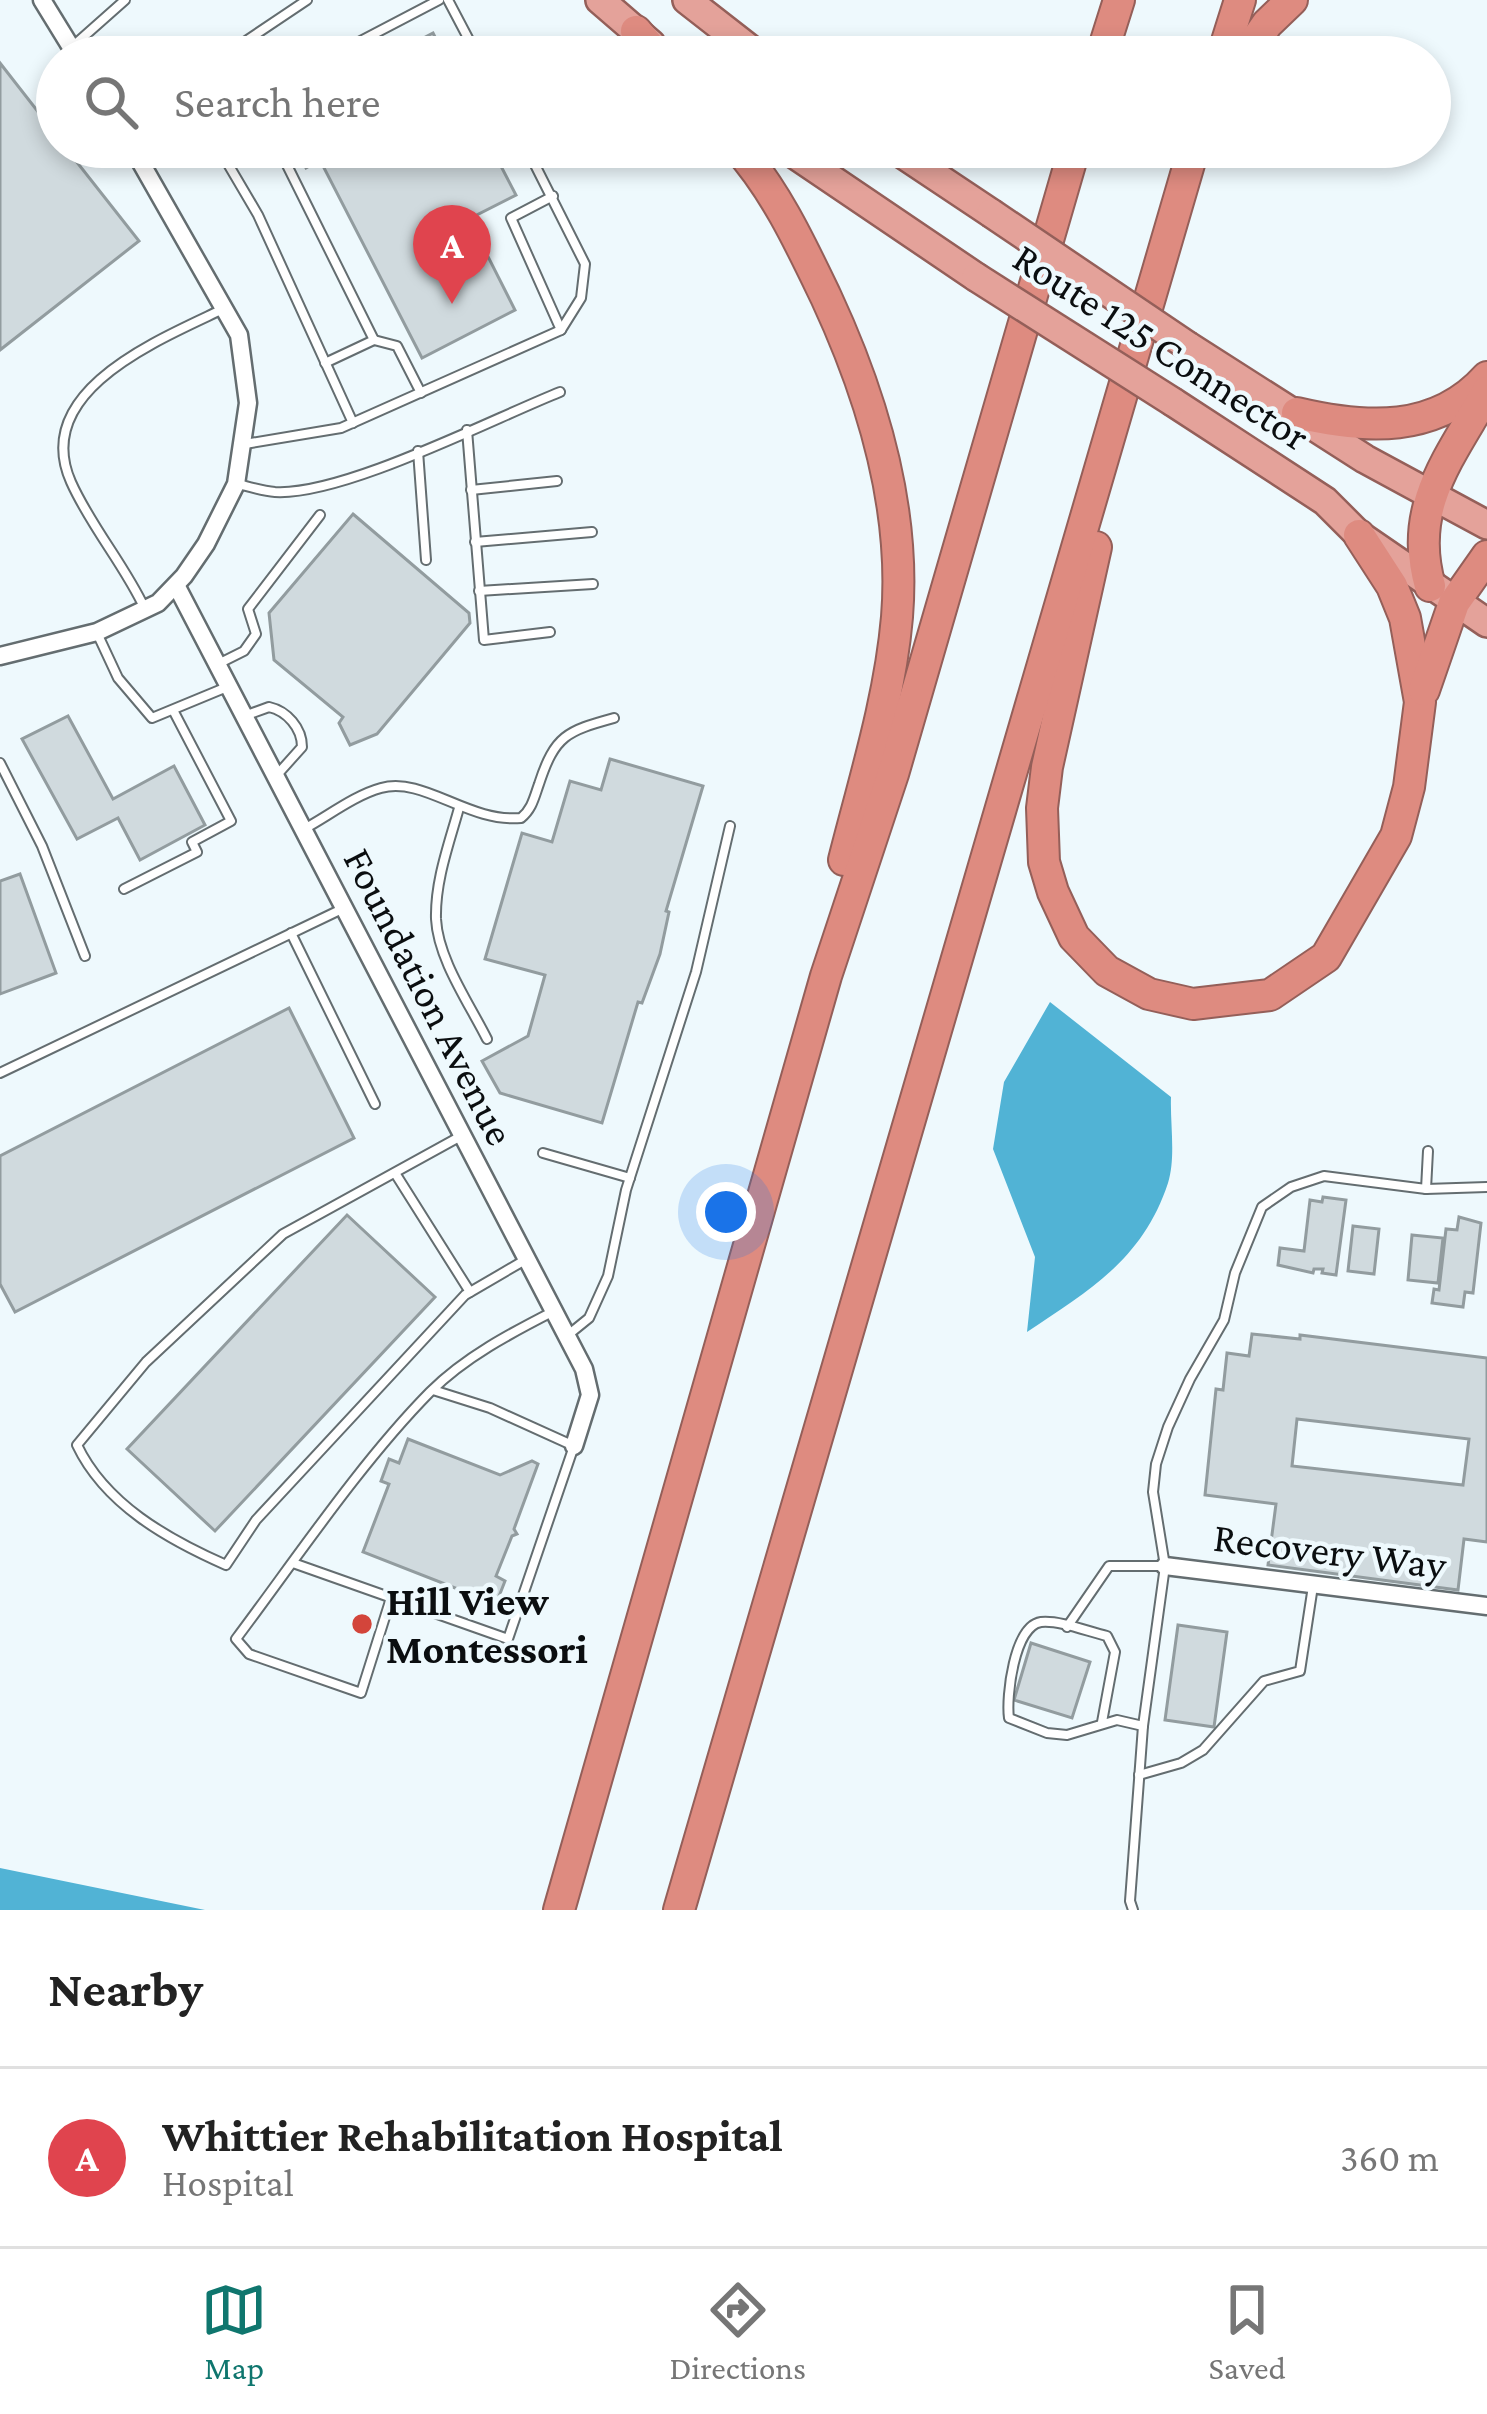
<!DOCTYPE html>
<html lang="en">
<head>
<meta charset="utf-8">
<style>
	body { margin:0; font-family:"Crimson Pro",serif; background:#f6f6f6; color:#222 }
	.you { position:absolute; left:726px; top:1212px; width:42px; height:42px; margin:-30px; border:9px solid #fff; border-radius:50%; background:#1a73e8; box-shadow:0 0 0 18px #1a73e833 }
	.badge { display:grid; place-items:center; width:78px; height:78px; border-radius:50%; background:#0f766e; color:#fff; font-size:39px; font-weight:700 }
	.pin { position:absolute; translate:-50% -99px; filter:drop-shadow(0 3px 6px #0008) }
	.pin::after { content:''; position:absolute; top:63px; width:42px; height:36px; background:inherit; clip-path:polygon(0 0,100% 0,50% 100%) }
	.list { margin:0; padding:0; list-style:none }
	h2 { display:flex; justify-content:space-between; align-items:center; height:156px; margin:0; padding:0 48px; font-size:51px }
	h2 small { font-size:39px; font-weight:400; color:#767676 }
	.list li { display:grid; grid-template-columns:78px 1fr auto; gap:36px; align-items:center; box-sizing:border-box; height:180px; padding:0 48px; border-top:3px solid #e0e0e0 }
	.list b { display:block; font-size:45px; white-space:nowrap }
	.list p { margin:0; font-size:39px; white-space:nowrap; color:#767676 }
	.list em { font-size:39px; font-style:normal; color:#767676 }
	.icon { flex:none; width:66px; height:66px; fill:none; stroke:currentColor; stroke-width:2; stroke-linecap:round; stroke-linejoin:round }
	.map { position:relative; flex:none; width:1487px; height:1910px; overflow:hidden }
	.search { position:absolute; background:#fff; box-shadow:0 6px 18px #0003; left:36px; right:36px; top:36px; height:132px; display:flex; align-items:center; gap:30px; box-sizing:border-box; padding:0 42px; border-radius:66px; color:#767676; font-size:45px }
	.sheet { height:336px; background:#fff }
	nav { display:flex; justify-content:space-around; align-items:center; box-sizing:border-box; height:168px; border-top:3px solid #e0e0e0; background:#fff; font-size:33px; color:#767676 }
	nav a { display:grid; justify-items:center; gap:6px }
	nav .on { color:#0f766e }
	.map>svg:first-child { display:block }
	.water { fill:#51b3d5 }
	.building { fill:#d0dade; stroke:#929c9f; stroke-width:3; fill-rule:evenodd }
	.lines { fill:none; stroke-linecap:round; stroke-linejoin:round }
	.service-casing { stroke:#646d70; stroke-width:12 }
	.minor-casing { stroke:#646d70; stroke-width:21 }
	.trunk-casing { stroke:#945f59; stroke-width:32 }
	.motorway-casing { stroke:#945f59; stroke-width:34 }
	.service { stroke:#fff; stroke-width:8 }
	.minor { stroke:#fff; stroke-width:16 }
	.trunk { stroke:#e4a29a; stroke-width:27 }
	.motorway { stroke:#de8b80; stroke-width:30 }
	.trunk-bridge-casing { stroke:#945f59; stroke-width:32; stroke-linecap:butt }
	.trunk-bridge { stroke:#e4a29a; stroke-width:27 }
	.poi-dot { fill:#d3453b; stroke:#eef9fd; stroke-width:4.5 }
	.labels { text-anchor:middle; stroke-width:9; stroke-linejoin:round; paint-order:stroke }
	.street-label { font-size:42px; fill:#0b0e10; stroke:#eef9fd }
	.poi-label { font-size:42px; font-weight:bold; fill:#0b0e10; stroke:#eef9fd; text-anchor:start }
</style>
</head>
<body>
<div class="map">
<svg width="1487" height="1910" viewBox="0 0 1487 1910">
	<rect width="100%" height="100%" fill="#eef9fd"/>
	<g class="water">
		<path d="M1050,1002L1171,1097C1170,1123 1176,1158 1168,1183C1143,1259 1090,1290 1027,1332L1035,1257L993,1149L1004,1082Z"/>
		<path d="M0,1868L205,1910H0Z"/>
	</g>
	<g class="building">
		<path d="M433,33L445,57H387Z"/>
		<path d="M0,63L57,136V147H65L139,241L0,350Z"/>
		<path d="M314,147H491L516,195L469,219L515,310L422,358L320,160L306,168L300,157L315,150Z"/>
		<path d="M353,514L469,613L470,623L377,734L350,745L339,723L343,717L274,660L269,613Z"/>
		<path d="M68,716L113,799L174,766L205,825L140,860L118,818L77,839L22,739Z"/>
		<path d="M610,759L703,786L666,911L669,912L660,954L642,1003L638,1002L602,1123L500,1093L482,1061L528,1036L545,975L485,959L522,833L552,842L570,781L601,790Z"/>
		<path d="M20,874L56,973L0,994V881Z"/>
		<path d="M289,1008L354,1138L15,1312L0,1284V1156Z"/>
		<path d="M1323,1197L1346,1200L1336,1275L1322,1273L1323,1269H1314L1313,1273L1278,1265L1280,1248L1304,1251L1310,1200L1322,1202Z"/>
		<path d="M347,1215L435,1297L215,1531L127,1449Z"/>
		<path d="M1459,1217L1481,1223L1473,1293L1465,1292L1463,1307L1432,1303L1434,1289L1439,1290L1446,1229L1457,1230Z"/>
		<path d="M1353,1226L1379,1229L1374,1274L1348,1271Z"/>
		<path d="M1412,1235L1443,1238L1438,1283L1408,1280Z"/>
		<path d="M1252,1334L1300,1339V1335L1487,1358V1542L1464,1539L1458,1590L1268,1565L1276,1504L1205,1495L1216,1389L1223,1390L1227,1353L1249,1356ZM1297,1419L1469,1439L1463,1485L1292,1466Z"/>
		<path d="M408,1439L500,1475L532,1461L538,1464L514,1529L517,1534L512,1536L496,1576L505,1581L496,1604L363,1552L389,1484L381,1481L389,1459L399,1463Z"/>
		<path d="M1178,1625L1227,1632L1214,1727L1165,1720Z"/>
		<path d="M1031,1643L1090,1662L1072,1718L1014,1700Z"/>
	</g>
	<g class="lines">
		<defs>
			<g id="service">
				<path d="M448,0L478,57"/>
				<path d="M72,47L125,0"/>
				<path d="M222,57L307,0"/>
				<path d="M330,57L439,0"/>
				<path d="M218,147L258,215L353,423"/>
				<path d="M278,147L374,340L397,346L421,393"/>
				<path d="M526,147L585,264L581,298L561,330"/>
				<path d="M325,363L374,340"/>
				<path d="M467,430L484,640L550,632"/>
				<path d="M245,444L341,428L561,330L511,218L553,196"/>
				<path d="M418,451L426,560"/>
				<path d="M238,484C250,487 263,491 275,492C343,496 492,419 560,392"/>
				<path d="M471,490L557,481"/>
				<path d="M475,542L592,532"/>
				<path d="M479,591L593,584"/>
				<path d="M145,609C124,564 91,527 71,482C31,392 156,341 221,310"/>
				<path d="M97,633L118,678L152,718L227,687"/>
				<path d="M218,664L244,651L256,634L248,609L320,515"/>
				<path d="M244,716L269,707C287,711 302,728 302,747L276,776"/>
				<path d="M0,763L42,846L85,956"/>
				<path d="M459,808C449,844 435,881 436,919C438,959 469,1003 487,1039"/>
				<path d="M304,829C328,816 355,795 381,788C424,776 468,823 521,818C532,809 534,798 539,784C555,735 567,731 614,718"/>
				<path d="M124,889L197,852L192,842L231,821L173,710"/>
				<path d="M291,933L375,1104"/>
				<path d="M0,1073L342,909"/>
				<path d="M461,1136L283,1234L146,1362L77,1445C105,1504 167,1539 226,1565L256,1520L465,1295L525,1260"/>
				<path d="M543,1153L630,1178"/>
				<path d="M395,1173L470,1292"/>
				<path d="M1426,1189L1428,1151"/>
				<path d="M568,1335L589,1318L608,1276L626,1190L696,972L730,826"/>
				<path d="M293,1563L508,1639L574,1446L490,1408L433,1390"/>
				<path d="M391,1598L361,1693L249,1654L236,1639C296,1559 361,1462 430,1392C465,1357 511,1333 554,1311"/>
				<path d="M1067,1627L1109,1566H1163"/>
				<path d="M1102,1722L1115,1652L1107,1636C1089,1632 1060,1620 1041,1622C1014,1626 1006,1697 1009,1718L1047,1733L1067,1735L1117,1720L1143,1726"/>
				<path d="M1139,1775L1181,1763L1203,1750L1264,1681L1300,1671L1313,1586"/>
				<path d="M1133,1910L1130,1901L1143,1726L1165,1566L1153,1492L1156,1464L1168,1427L1190,1379L1224,1320L1235,1273L1262,1207L1291,1187L1324,1176L1426,1189L1487,1187"/>
			</g>
			<g id="minor">
				<path d="M42,0L77,57"/>
				<path d="M176,585L584,1369L590,1395L574,1446"/>
				<path d="M0,656L97,632L158,603L184,576L206,544L236,484L248,403L239,335L132,147"/>
				<path d="M1165,1566L1487,1606"/>
			</g>
			<g id="trunk">
				<path d="M600,0L651,44"/>
				<path d="M687,0L760,57"/>
				<path d="M784,147L976,277"/>
				<path d="M892,147L991,213"/>
				<path d="M1188,346L1365,459L1487,525"/>
				<path d="M1173,402L1325,501L1359,535L1487,623"/>
			</g>
			<g id="motorway">
				<path d="M636,31L658,57"/>
				<path d="M1101,57L1119,0"/>
				<path d="M1222,57L1240,0"/>
				<path d="M1244,57L1267,24L1292,0"/>
				<path d="M737,147C775,189 801,245 826,297C872,396 906,506 897,617C890,699 864,781 844,860"/>
				<path d="M1297,413C1365,429 1436,434 1487,377"/>
				<path d="M1096,547L1047,767L1042,808L1044,862L1053,892L1074,937L1107,971L1149,994L1193,1004L1270,995L1326,957L1396,836L1409,787L1420,702L1405,618L1392,586L1359,535"/>
				<path d="M1430,586C1407,507 1451,456 1487,392"/>
				<path d="M1424,690L1454,603L1487,556"/>
				<path d="M559,1910L826,976L893,774L1075,147"/>
				<path d="M679,1910L1194,147"/>
			</g>
		</defs>
		<use href="#service" class="service-casing"/>
		<use href="#minor" class="minor-casing"/>
		<use href="#trunk" class="trunk-casing"/>
		<use href="#motorway" class="motorway-casing"/>
		<use href="#service" class="service"/>
		<use href="#minor" class="minor"/>
		<use href="#trunk" class="trunk"/>
		<use href="#motorway" class="motorway"/>
		<defs>
			<g id="trunk-bridge">
				<path d="M991,213L1188,346"/>
				<path d="M976,277L1173,402"/>
			</g>
		</defs>
		<use href="#trunk-bridge" class="trunk-bridge-casing"/>
		<use href="#trunk-bridge" class="trunk-bridge"/>
	</g>
	<circle class="poi-dot" cx="362" cy="1624" r="12"/>
	<g class="labels">
		<g class="street-label">
			<text transform="translate(1162 346) rotate(33)" y="15">Route 125 Connector</text>
			<text transform="translate(430 996) rotate(63)" y="15">Foundation Avenue</text>
			<text transform="translate(1330 1550) rotate(7)" y="15">Recovery Way</text>
		</g>
		<g class="poi-label">
			<text x="386" y="1615">Hill View<tspan x="386" dy="48">Montessori</tspan></text>
		</g>
	</g>
</svg>
<div class="you"></div>
<div class="pin badge" style="left:452px;top:304px;background:#e0444e">A</div>
<div class="search"><svg class="icon" aria-label="search" viewBox="0 0 24 24"><circle cx="10" cy="10" r="6"/><path d="M15 15l6 6"/></svg>Search here</div>
</div>
<section class="sheet">
<h2>Nearby<small></small></h2>
<ul class="list">
<li><span class="badge" style="background:#e0444e">A</span><div><b>Whittier Rehabilitation Hospital</b><p>Hospital</p></div><em>360 m</em></li>
</ul>
</section>
<nav>
<a class="on"><svg class="icon" aria-label="map" viewBox="0 0 24 24"><path d="M3 6l6-2 6 2 6-2v14l-6 2-6-2-6 2zM9 4v14M15 6v14"/></svg>Map</a>
<a><svg class="icon" aria-label="directions" viewBox="0 0 24 24"><path d="M12 3l9 9-9 9-9-9zM9 14v-3h6M13 9l2 2-2 2"/></svg>Directions</a>
<a><svg class="icon" aria-label="saved" viewBox="0 0 24 24"><path d="M7 4h10v16l-5-4-5 4z"/></svg>Saved</a>
</nav>
</body>
</html>
